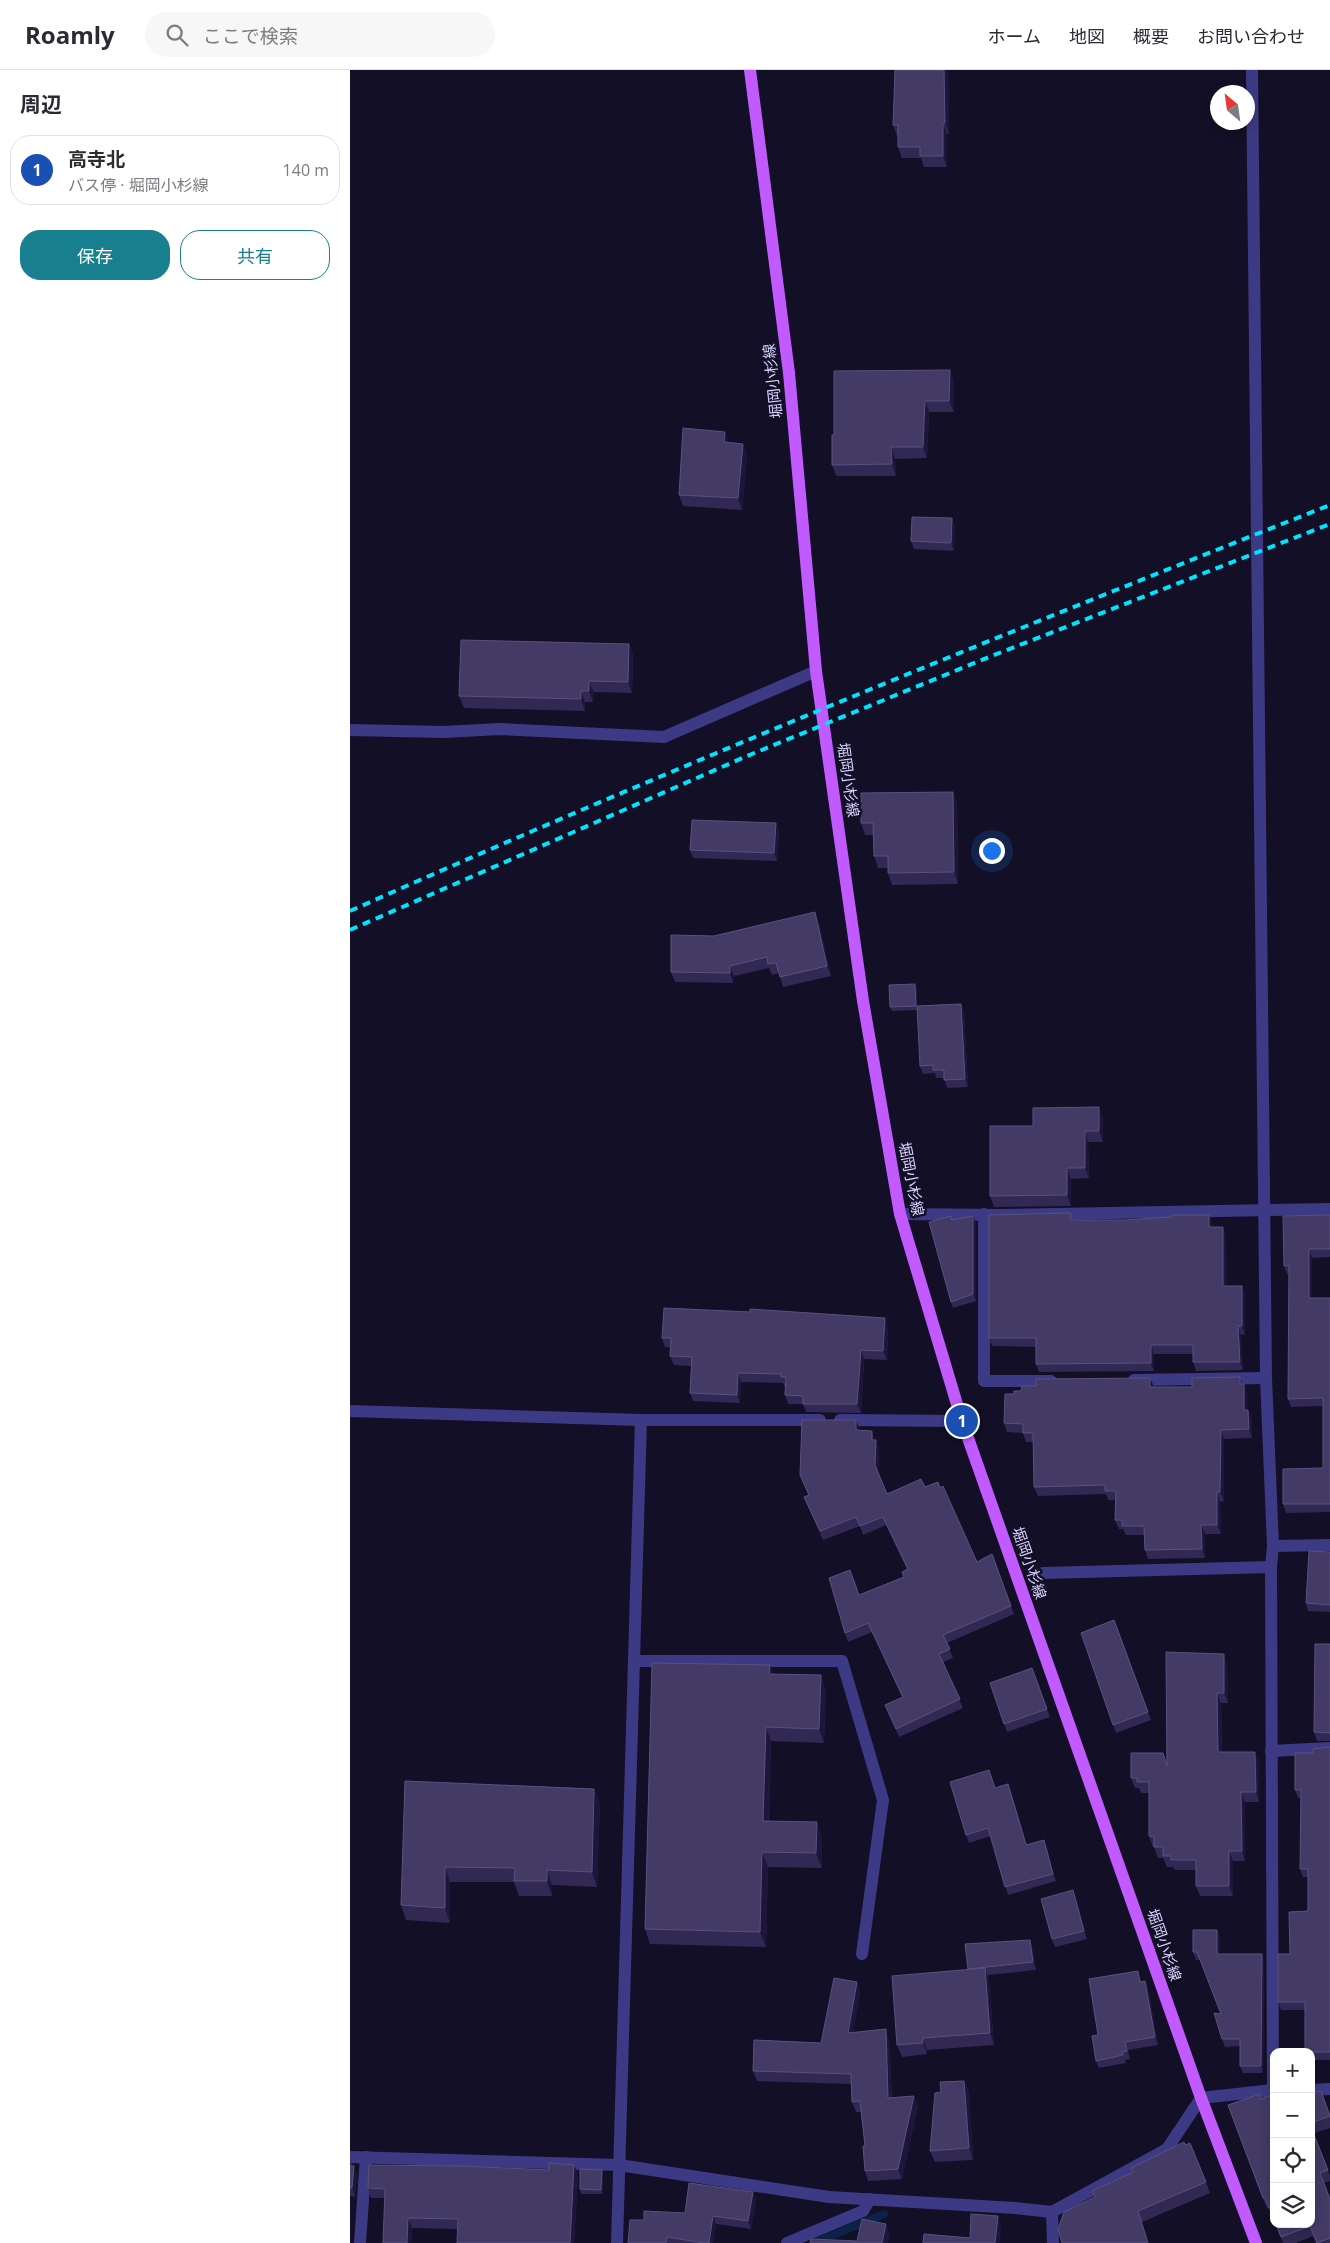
<!DOCTYPE html>
<html lang="ja">
<head>
<meta charset="utf-8">
<style>
	body { margin:0; font-family:"Open Sans","Noto Sans JP",sans-serif; background:#f7f7f7; color:#2b2b33 }
	.controls { position:absolute; right:15px; bottom:15px; display:grid; overflow:hidden; border-radius:10px; box-shadow:0 2px 12px #0003 }
	.controls button { width:45px; height:45px; display:grid; place-items:center; padding:0; border:0; border-bottom:1px solid #e1e1e2; background:#fff; color:#2b2b33; font:25px sans-serif }
	.compass { position:absolute; left:860px; top:15px; width:45px; height:45px; border-radius:50%; background:#fff; box-shadow:0 2px 12px #0003; rotate:331deg }
	.you { position:absolute; left:641px; top:780px; width:18px; height:18px; margin:-12px; border:4px solid #fff; border-radius:50%; background:#1a73e8; box-shadow:0 0 0 8px #1a73e833 }
	.badge { display:grid; place-items:center; width:32px; height:32px; border-radius:50%; background:#187f8f; color:#fff; font-size:16px; font-weight:700 }
	.pin { position:absolute; translate:-50% -50%; border:2px solid #fff; box-shadow:0 1px 5px #0006 }
	.list { margin:0; padding:0; list-style:none }
	h2 { display:flex; justify-content:space-between; align-items:center; height:65px; margin:0; padding:0 20px; font-size:21px }
	h2 small { font-size:16px; font-weight:400; color:#7c7c81 }
	.list li { display:grid; grid-template-columns:32px 1fr auto; gap:15px; align-items:center; box-sizing:border-box; height:70px; margin:0 10px 10px; padding:0 10px; border:1px solid #e1e1e2; border-radius:20px }
	.list b { display:block; font-size:19px; white-space:nowrap }
	.list p { margin:0; font-size:16px; white-space:nowrap; color:#7c7c81 }
	.list em { font-size:16px; font-style:normal; color:#7c7c81 }
	.actions { display:flex; gap:10px; padding:15px 20px }
	.actions a { flex:1; padding:11px 0; border:1px solid #187f8f; border-radius:20px; text-align:center; font-size:18px; color:#187f8f }
	.actions .main { background:#187f8f; color:#fff }
	.icon { flex:none; width:28px; height:28px; fill:none; stroke:currentColor; stroke-width:2; stroke-linecap:round; stroke-linejoin:round }
	.map { position:relative; flex:none; width:980px; height:2173px; overflow:hidden }
	header { display:flex; align-items:center; gap:30px; box-sizing:border-box; height:70px; padding:0 25px; background:#fff; border-bottom:1px solid #e1e1e2 }
	header strong { font-size:24px }
	nav { display:flex; gap:28px; margin-inline-start:auto; font-size:18px }
	.search { width:350px; height:45px; background:#f7f7f7; display:flex; align-items:center; gap:12px; box-sizing:border-box; padding:0 18px; border-radius:28px; color:#7c7c81; font-size:19px }
	main { display:flex }
	aside { flex:1; background:#fff }
	.map>svg:first-child { display:block }
	.lines { fill:none; stroke-linecap:round; stroke-linejoin:round }
	.stream { stroke:#0c2248; stroke-width:8 }
	.minor { stroke:#3d3a85; stroke-width:12 }
	.major { stroke:#c25bff; stroke-width:12 }
	.rail { stroke:#00e5ff; stroke-width:4; stroke-dasharray:8 6; stroke-linecap:butt }
	.wall { fill:#312854 }
	.shaded-wall { fill:#1d163a }
	.building { fill:#433a66; stroke:#5a527e }
	.labels { text-anchor:middle; stroke-width:5; stroke-linejoin:round; paint-order:stroke }
	.street-label { font-size:15px; fill:#d9d4ff; stroke:#130f26 }
</style>
</head>
<body>
<header>
<strong>Roamly</strong>
<div class="search"><svg class="icon" aria-label="search" viewBox="0 0 24 24"><circle cx="10" cy="10" r="6"/><path d="M15 15l6 6"/></svg>ここで検索</div>
<nav><a>ホーム</a><a>地図</a><a>概要</a><a>お問い合わせ</a></nav>
</header>
<main>
<aside>
<h2>周辺<small></small></h2>
<ul class="list">
<li><span class="badge" style="background:#1a4fb4">1</span><div><b>高寺北</b><p>バス停 · 堀岡小杉線</p></div><em>140 m</em></li>
</ul>
<div class="actions"><a class="main">保存</a><a>共有</a></div>
</aside>
<div class="map">
<svg width="980" height="2173" viewBox="0 0 980 2173">
	<rect width="100%" height="100%" fill="#130f26"/>
	<g class="lines">
		<path class="stream" d="M464,2173L534,2144"/>
		<g class="minor">
			<path d="M0,660L93,662L150,659L314,667L466,601"/>
			<path d="M550,1144L648,1145L980,1139"/>
			<path d="M634,1144V1311H701"/>
			<path d="M784,1310L916,1308"/>
			<path d="M0,1341L291,1350H470"/>
			<path d="M490,1350L612,1351"/>
			<path d="M923,1476L980,1475"/>
			<path d="M693,1503L921,1497"/>
			<path d="M284,1591H492L533,1730L512,1884"/>
			<path d="M921,1681L980,1678"/>
			<path d="M961,2020L980,2019"/>
			<path d="M0,2087L269,2095L479,2127L665,2138L702,2142L817,2079L851,2028L923,2020L921,1497L923,1476L916,1308L902,0"/>
			<path d="M702,2142L703,2173"/>
			<path d="M10,2173L16,2087"/>
			<path d="M267,2173L291,1350"/>
			<path d="M437,2173L513,2141L520,2129"/>
		</g>
		<path class="major" d="M400,0L439,303L466,601L513,931L550,1144L612,1351L851,2028L906,2173"/>
		<g class="rail">
			<path d="M0,841C323,697 651,565 980,435"/>
			<path d="M0,860L397,686L639,587L980,454"/>
		</g>
	</g>
	<g class="wall">
		<path d="M598,0L599,64H597V97H574L571,88H552L548,77V66H547L543,55Z"/>
		<path d="M600,300L604,312V342H579L577,388L545,389L546,406H486L482,395L484,365Z"/>
		<path d="M379,373L393,374L397,386L392,440L333,436L329,425Z"/>
		<path d="M602,448L605,456L604,481L564,479L561,471Z"/>
		<path d="M279,574L283,585L282,623L244,622L243,632H235V641L114,638L109,626Z"/>
		<path d="M603,722L607,734L608,814L542,815L538,803V798H528L524,786V765H515L511,753Z"/>
		<path d="M426,753L429,761L427,791L343,788L340,780Z"/>
		<path d="M469,853L481,906L433,917L429,903L422,905L419,898L384,906L383,913L325,912L321,902L364,866Z"/>
		<path d="M567,918V936L611,934L614,942L618,1017L597,1018L594,1008H586L585,1003L573,1004L570,996L568,940L542,941L540,937Z"/>
		<path d="M753,1048V1072H738L739,1108L721,1109V1136L644,1137L640,1126L683,1056Z"/>
		<path d="M859,1145L862,1153V1157L876,1165V1216H892L895,1224V1264L891,1265L893,1300L846,1301L843,1292V1284H804V1301L689,1302L686,1294V1277L642,1276L639,1268L723,1150H775Z"/>
		<path d="M980,1145V1187L962,1188V1228H980V1442L936,1443L933,1434L973,1398V1336L941,1337L938,1329L939,1204H937L934,1196Z"/>
		<path d="M623,1146L626,1153V1231L603,1238L601,1232L602,1150Z"/>
		<path d="M538,1257L537,1290L514,1289L511,1343L456,1342L453,1334H438L435,1325V1316H434L433,1313L391,1312L390,1333L343,1331L340,1323L341,1296L324,1295L320,1286L321,1277H315L312,1268Z"/>
		<path d="M890,1307L897,1323V1340H898L902,1349V1368L874,1369V1431L870,1432L871,1464H855V1488L798,1489L795,1480L794,1465H776L773,1459H769L765,1450L766,1430H758L756,1424L688,1426L684,1417L683,1372H676L673,1363L657,1362L654,1353L664,1324L686,1316L800,1308L804,1317H842Z"/>
		<path d="M506,1350L509,1360L525,1370L529,1378L528,1402L537,1424L575,1417L627,1492L642,1484L664,1544L597,1573L603,1588L593,1592L613,1638L549,1667L535,1635L552,1627L522,1562L498,1572L495,1563L509,1525L554,1507L552,1502L557,1499L536,1455L513,1465L510,1456L473,1470L454,1427L459,1425L450,1405Z"/>
		<path d="M980,1482V1542L958,1541L956,1533Z"/>
		<path d="M764,1550L801,1650L766,1663L731,1563Z"/>
		<path d="M980,1574V1671H967L964,1662Z"/>
		<path d="M420,1595L423,1604L476,1620L474,1673L421,1671L419,1751L472,1766V1798L418,1797L416,1877L300,1874L295,1859Z"/>
		<path d="M877,1595L878,1633H871L872,1682L909,1692V1732H895V1791H883V1826H850L846,1816V1800H825L823,1797H817L813,1788H808L804,1777H803L799,1766V1723H791L789,1718H785L781,1708L817,1696Z"/>
		<path d="M682,1598L700,1647L657,1662L640,1613Z"/>
		<path d="M980,1677V1990H961V1982L955,1940H931L928,1932L940,1884L958,1841V1807H953L950,1799L951,1728H948L945,1720L963,1683Z"/>
		<path d="M55,1711L244,1719L250,1734L247,1817L202,1815V1826H169L164,1812H100V1853L56,1850L51,1835Z"/>
		<path d="M645,1718L661,1722L677,1775L694,1770L706,1811L658,1825L641,1766L619,1773L616,1765Z"/>
		<path d="M723,1820L737,1869L705,1877L702,1869Z"/>
		<path d="M867,1860L870,1867L869,1884H912L914,1892L913,2003H893L890,1996V1976L875,1977L872,1969L871,1944L850,1890H846L843,1882Z"/>
		<path d="M615,1874L683,1878L686,1900L638,1905L639,1910L644,1975L577,1980V1984L552,1987L547,1975L618,1900Z"/>
		<path d="M791,1909V1912L795,1911L798,1919L808,1975L778,1980L780,1989L775,1990L776,1993L749,1998L746,1991L748,1965Z"/>
		<path d="M507,1912L510,1922L503,1963L539,1970L542,2028L568,2036L552,2109L518,2111L515,2101V2076L511,2042H506L502,2032L501,2014L407,2011L403,2001L471,1973Z"/>
		<path d="M614,2011L619,2022L623,2090L585,2092L580,2081L591,2022Z"/>
		<path d="M971,2021L980,2047V2058L964,2063L980,2106V2111L974,2113L980,2129V2173H966L963,2166L946,2173H933L925,2154H961V2024Z"/>
		<path d="M910,2024L912,2029L922,2031L919,2138L917,2139L878,2035Z"/>
		<path d="M0,2090L7,2104L5,2127L0,2126Z"/>
		<path d="M224,2095L228,2104L224,2173H107L108,2159L62,2158L61,2173H33L35,2128H21L18,2118L199,2100Z"/>
		<path d="M781,2098L856,2112L860,2123L792,2152L744,2128L742,2121L783,2102Z"/>
		<path d="M252,2100L253,2104V2124H231L230,2119Z"/>
		<path d="M406,2130L401,2159L366,2154L363,2173H278L294,2150Z"/>
	</g>
	<g class="shaded-wall">
		<path d="M594,0H598L599,64L595,53Z"/>
		<path d="M593,53L597,64V97L593,86Z"/>
		<path d="M600,300L604,312V342L599,331Z"/>
		<path d="M575,331L579,342L577,388L573,377Z"/>
		<path d="M375,362L379,374L374,372Z"/>
		<path d="M393,374L397,386L392,440L388,428Z"/>
		<path d="M541,377L545,389L546,406L542,394Z"/>
		<path d="M602,448L605,456L604,481L601,473Z"/>
		<path d="M279,574L283,585L282,623L278,612Z"/>
		<path d="M239,611L244,622L243,632L239,621Z"/>
		<path d="M231,621L235,632V641L231,629Z"/>
		<path d="M603,722L607,734L608,814L604,802Z"/>
		<path d="M426,753L429,761L427,791L424,783Z"/>
		<path d="M465,842L469,853L481,906L477,896Z"/>
		<path d="M380,896L384,906L383,913L380,903Z"/>
		<path d="M565,914L567,918L568,940L566,936Z"/>
		<path d="M611,934L614,942L618,1017L615,1009Z"/>
		<path d="M749,1037L753,1048V1072L749,1061Z"/>
		<path d="M735,1061L738,1072L739,1108L735,1098Z"/>
		<path d="M717,1098L721,1109V1136L717,1125Z"/>
		<path d="M859,1145L862,1153V1165L859,1157Z"/>
		<path d="M623,1146L626,1153V1231L623,1224Z"/>
		<path d="M873,1157L876,1165L877,1224L873,1216Z"/>
		<path d="M959,1179L962,1188V1236L959,1228Z"/>
		<path d="M892,1216L895,1224V1264L892,1256Z"/>
		<path d="M535,1248L538,1257L537,1290L533,1281Z"/>
		<path d="M888,1256L891,1265L893,1300L890,1292Z"/>
		<path d="M801,1275L804,1284V1301L801,1293Z"/>
		<path d="M511,1280L514,1289L511,1343L507,1334Z"/>
		<path d="M388,1303L391,1312L390,1333L387,1325Z"/>
		<path d="M800,1308L804,1317H800Z"/>
		<path d="M894,1314L897,1323L898,1349L894,1340Z"/>
		<path d="M898,1340L902,1349V1368L899,1359Z"/>
		<path d="M506,1350L510,1359L509,1369L506,1360Z"/>
		<path d="M871,1360L874,1369V1431L870,1422Z"/>
		<path d="M522,1361L525,1369V1378L522,1370Z"/>
		<path d="M526,1370L529,1378L528,1403L525,1395Z"/>
		<path d="M867,1422L870,1432L871,1464L867,1455Z"/>
		<path d="M851,1455L855,1464V1488L852,1479Z"/>
		<path d="M874,1584L877,1595L878,1633L874,1623Z"/>
		<path d="M420,1595L425,1610L419,1604Z"/>
		<path d="M471,1605L476,1620L474,1673L469,1659Z"/>
		<path d="M867,1623L871,1633L872,1693L868,1682Z"/>
		<path d="M416,1657L421,1671L418,1765L413,1751Z"/>
		<path d="M905,1682L909,1692V1732L906,1722Z"/>
		<path d="M244,1719L250,1734L247,1817L242,1802Z"/>
		<path d="M891,1722L895,1732V1791L892,1781Z"/>
		<path d="M467,1752L472,1766V1798L466,1783Z"/>
		<path d="M694,1770L697,1778L706,1811L703,1804Z"/>
		<path d="M879,1781L883,1791V1826L879,1816Z"/>
		<path d="M412,1782L418,1797L416,1877L410,1862Z"/>
		<path d="M95,1797L100,1812V1853L95,1838Z"/>
		<path d="M197,1800L202,1815V1826L197,1811Z"/>
		<path d="M723,1820L726,1828L737,1869L734,1861Z"/>
		<path d="M867,1860L870,1867L869,1892L867,1884Z"/>
		<path d="M680,1870L683,1878L686,1900L683,1892Z"/>
		<path d="M912,1884L914,1892L913,2003L911,1996Z"/>
		<path d="M635,1898L639,1910L644,1975L640,1963Z"/>
		<path d="M795,1911L798,1919L808,1975L805,1967Z"/>
		<path d="M507,1912L510,1922L501,1974L498,1963Z"/>
		<path d="M536,1959L539,1970L542,2039L538,2028Z"/>
		<path d="M573,1968L577,1980V1984L573,1973Z"/>
		<path d="M614,2011L619,2022L623,2090L619,2078Z"/>
		<path d="M564,2026L568,2036L552,2109L548,2099Z"/>
		<path d="M224,2095L228,2104L224,2173H220Z"/>
		<path d="M4,2096L7,2104L5,2127L2,2118Z"/>
		<path d="M252,2100L253,2104V2124L251,2120Z"/>
		<path d="M403,2122L406,2130L401,2159L398,2151Z"/>
		<path d="M363,2146L366,2154L363,2173H359Z"/>
		<path d="M648,2146L651,2156L650,2173H645Z"/>
		<path d="M58,2148L62,2158L61,2173H57Z"/>
		<path d="M536,2154L540,2165L538,2173H532Z"/>
	</g>
	<g class="building">
		<path d="M545,0H594L595,53H593V86H570V77H548V55H543Z"/>
		<path d="M600,300L599,331H575L573,377H541L542,394L482,395V365H484V301Z"/>
		<path d="M333,358L375,362L374,372L393,374L388,428L329,425Z"/>
		<path d="M562,447L602,448L601,473L561,471Z"/>
		<path d="M111,570L279,574L278,612L239,611V621H231V629L109,626Z"/>
		<path d="M603,722L604,802L538,803V786H524L523,753H511V723Z"/>
		<path d="M342,750L426,753L424,783L340,780Z"/>
		<path d="M465,842L477,896L430,907L426,893L418,894L417,887L380,896V903L321,902V865L364,866Z"/>
		<path d="M565,914L566,936L540,937L539,915Z"/>
		<path d="M611,934L615,1009L594,1010V1000H583V995L570,996L567,936Z"/>
		<path d="M749,1037V1061H735V1098H717V1125L640,1126V1056H683V1038Z"/>
		<path d="M718,1143L721,1144L720,1150H775L822,1147V1145H859V1157H873V1216H892V1256H888L890,1292H843V1275H801V1293L686,1294V1268H639V1145Z"/>
		<path d="M980,1145V1179H959V1228H980V1434H933V1399L973,1398V1328L938,1329L939,1195L934,1196L933,1146Z"/>
		<path d="M601,1146L602,1150L623,1146V1224L601,1232L579,1152Z"/>
		<path d="M314,1238L400,1242V1239L535,1248L533,1281L511,1280L507,1334H453V1326L435,1325L436,1307H431V1304L388,1303L387,1325L340,1323L342,1287L320,1286L321,1268H312Z"/>
		<path d="M890,1307V1314H894V1340H898L899,1359L871,1360L870,1422H867V1455H851L852,1479L795,1480L794,1456H772V1450H765L766,1421H755V1415L684,1417L683,1363H673V1354L654,1353L655,1324H664V1321H671L672,1316H686V1309L800,1308V1317H842V1308Z"/>
		<path d="M452,1350H506V1360L522,1361V1370H526L525,1395L537,1424L571,1409L575,1417L588,1412L590,1418L593,1416L627,1492L642,1484L661,1536L593,1565L600,1579L589,1584L610,1629L546,1659L535,1635L553,1627L518,1553L495,1563L479,1508L500,1500L509,1525L554,1507L552,1502L558,1499L533,1447L510,1456L506,1447L470,1461L454,1427L459,1425L450,1405Z"/>
		<path d="M959,1481L980,1482V1535L956,1533Z"/>
		<path d="M764,1550L798,1642L763,1655L731,1563Z"/>
		<path d="M965,1574H980V1663L964,1662Z"/>
		<path d="M816,1582L874,1584V1623H867L868,1682H905L906,1722H891L892,1781H879V1816H846V1790H821V1786H813V1777H804V1767L799,1766V1712H787V1708H781V1683H813L817,1696Z"/>
		<path d="M302,1593L420,1595L419,1604L471,1605L469,1659L416,1657L413,1751L467,1752L466,1783L412,1782L410,1862L295,1859Z"/>
		<path d="M682,1598L697,1639L654,1654L640,1613Z"/>
		<path d="M980,1677V1982H955V1932H928V1884H940L939,1842L958,1841V1799H950L951,1720H945V1683H963V1679Z"/>
		<path d="M639,1700L645,1718L658,1714L676,1775L694,1770L703,1804L655,1817L638,1758L616,1765L600,1712Z"/>
		<path d="M55,1711L244,1719L242,1802L197,1800V1811H164L165,1798L95,1797V1838L51,1835Z"/>
		<path d="M723,1820L734,1861L702,1869L691,1829Z"/>
		<path d="M843,1860H867V1884H912L911,1996H890V1969H872L864,1943L871,1944L847,1882H843Z"/>
		<path d="M680,1870L683,1892L618,1899L615,1874Z"/>
		<path d="M635,1898L640,1963L573,1968V1973L547,1975L542,1906Z"/>
		<path d="M788,1901L790,1912L795,1911L805,1967L775,1972L777,1981L772,1982L773,1985L746,1991L742,1966L748,1965L739,1909Z"/>
		<path d="M484,1908L507,1912L498,1963L536,1959L538,2028L564,2026L548,2099L515,2101L513,2076H515L510,2031L502,2032L501,2004L403,2001L404,1970L471,1973Z"/>
		<path d="M614,2011L619,2078L580,2081L585,2023L591,2022L590,2012Z"/>
		<path d="M971,2021L980,2046L961,2053V2024Z"/>
		<path d="M910,2024V2029L920,2026L922,2031L924,2030V2149L915,2128H913L878,2035Z"/>
		<path d="M961,2057L978,2100L970,2103L980,2129V2168L967,2173L960,2156L931,2167L926,2154H961Z"/>
		<path d="M834,2072L835,2075L840,2073L856,2112L788,2141L798,2173H712L708,2159L714,2142L745,2127L742,2121L784,2102L781,2098Z"/>
		<path d="M199,2093L224,2095L220,2173H107L108,2149L58,2148L57,2173H33L35,2119L18,2118L19,2095L111,2096L199,2100Z"/>
		<path d="M0,2096H4L2,2118H0Z"/>
		<path d="M230,2099L252,2100L251,2120L230,2119Z"/>
		<path d="M339,2113L403,2122L398,2151L363,2146L359,2173H354L317,2167L316,2173H278L280,2150H294V2141L335,2143Z"/>
		<path d="M621,2144L648,2146L645,2173H573L574,2164L620,2168Z"/>
		<path d="M512,2149L536,2154L532,2173H460L461,2169L507,2171Z"/>
	</g>
	<g class="labels">
		<g class="street-label">
			<text transform="translate(423 311) rotate(-96)" y="5">堀岡小杉線</text>
			<text transform="translate(498 710) rotate(82)" y="5">堀岡小杉線</text>
			<text transform="translate(561 1109) rotate(79)" y="5">堀岡小杉線</text>
			<text transform="translate(679 1493) rotate(71)" y="5">堀岡小杉線</text>
			<text transform="translate(814 1875) rotate(71)" y="5">堀岡小杉線</text>
		</g>
	</g>
</svg>
<div class="controls">
<button>+</button>
<button>−</button>
<button><svg class="icon" aria-label="locate" viewBox="0 0 24 24"><circle cx="12" cy="12" r="6"/><path d="M12 2v4M12 18v4M2 12h4M18 12h4"/></svg></button>
<button><svg class="icon" aria-label="layers" viewBox="0 0 24 24"><path d="M12 4l9 5-9 5-9-5zM3 14l9 5 9-5"/></svg></button>
</div>
<svg class="compass" viewBox="-18 -18 36 36"><path d="M0-13l5 13h-10z" fill="#e53935"/><path d="M0 13l5-13h-10z" fill="#7c7c81"/></svg>
<div class="you"></div>
<div class="pin badge" style="left:612px;top:1351px;background:#1a4fb4">1</div>
</div>
</main>
</body>
</html>
